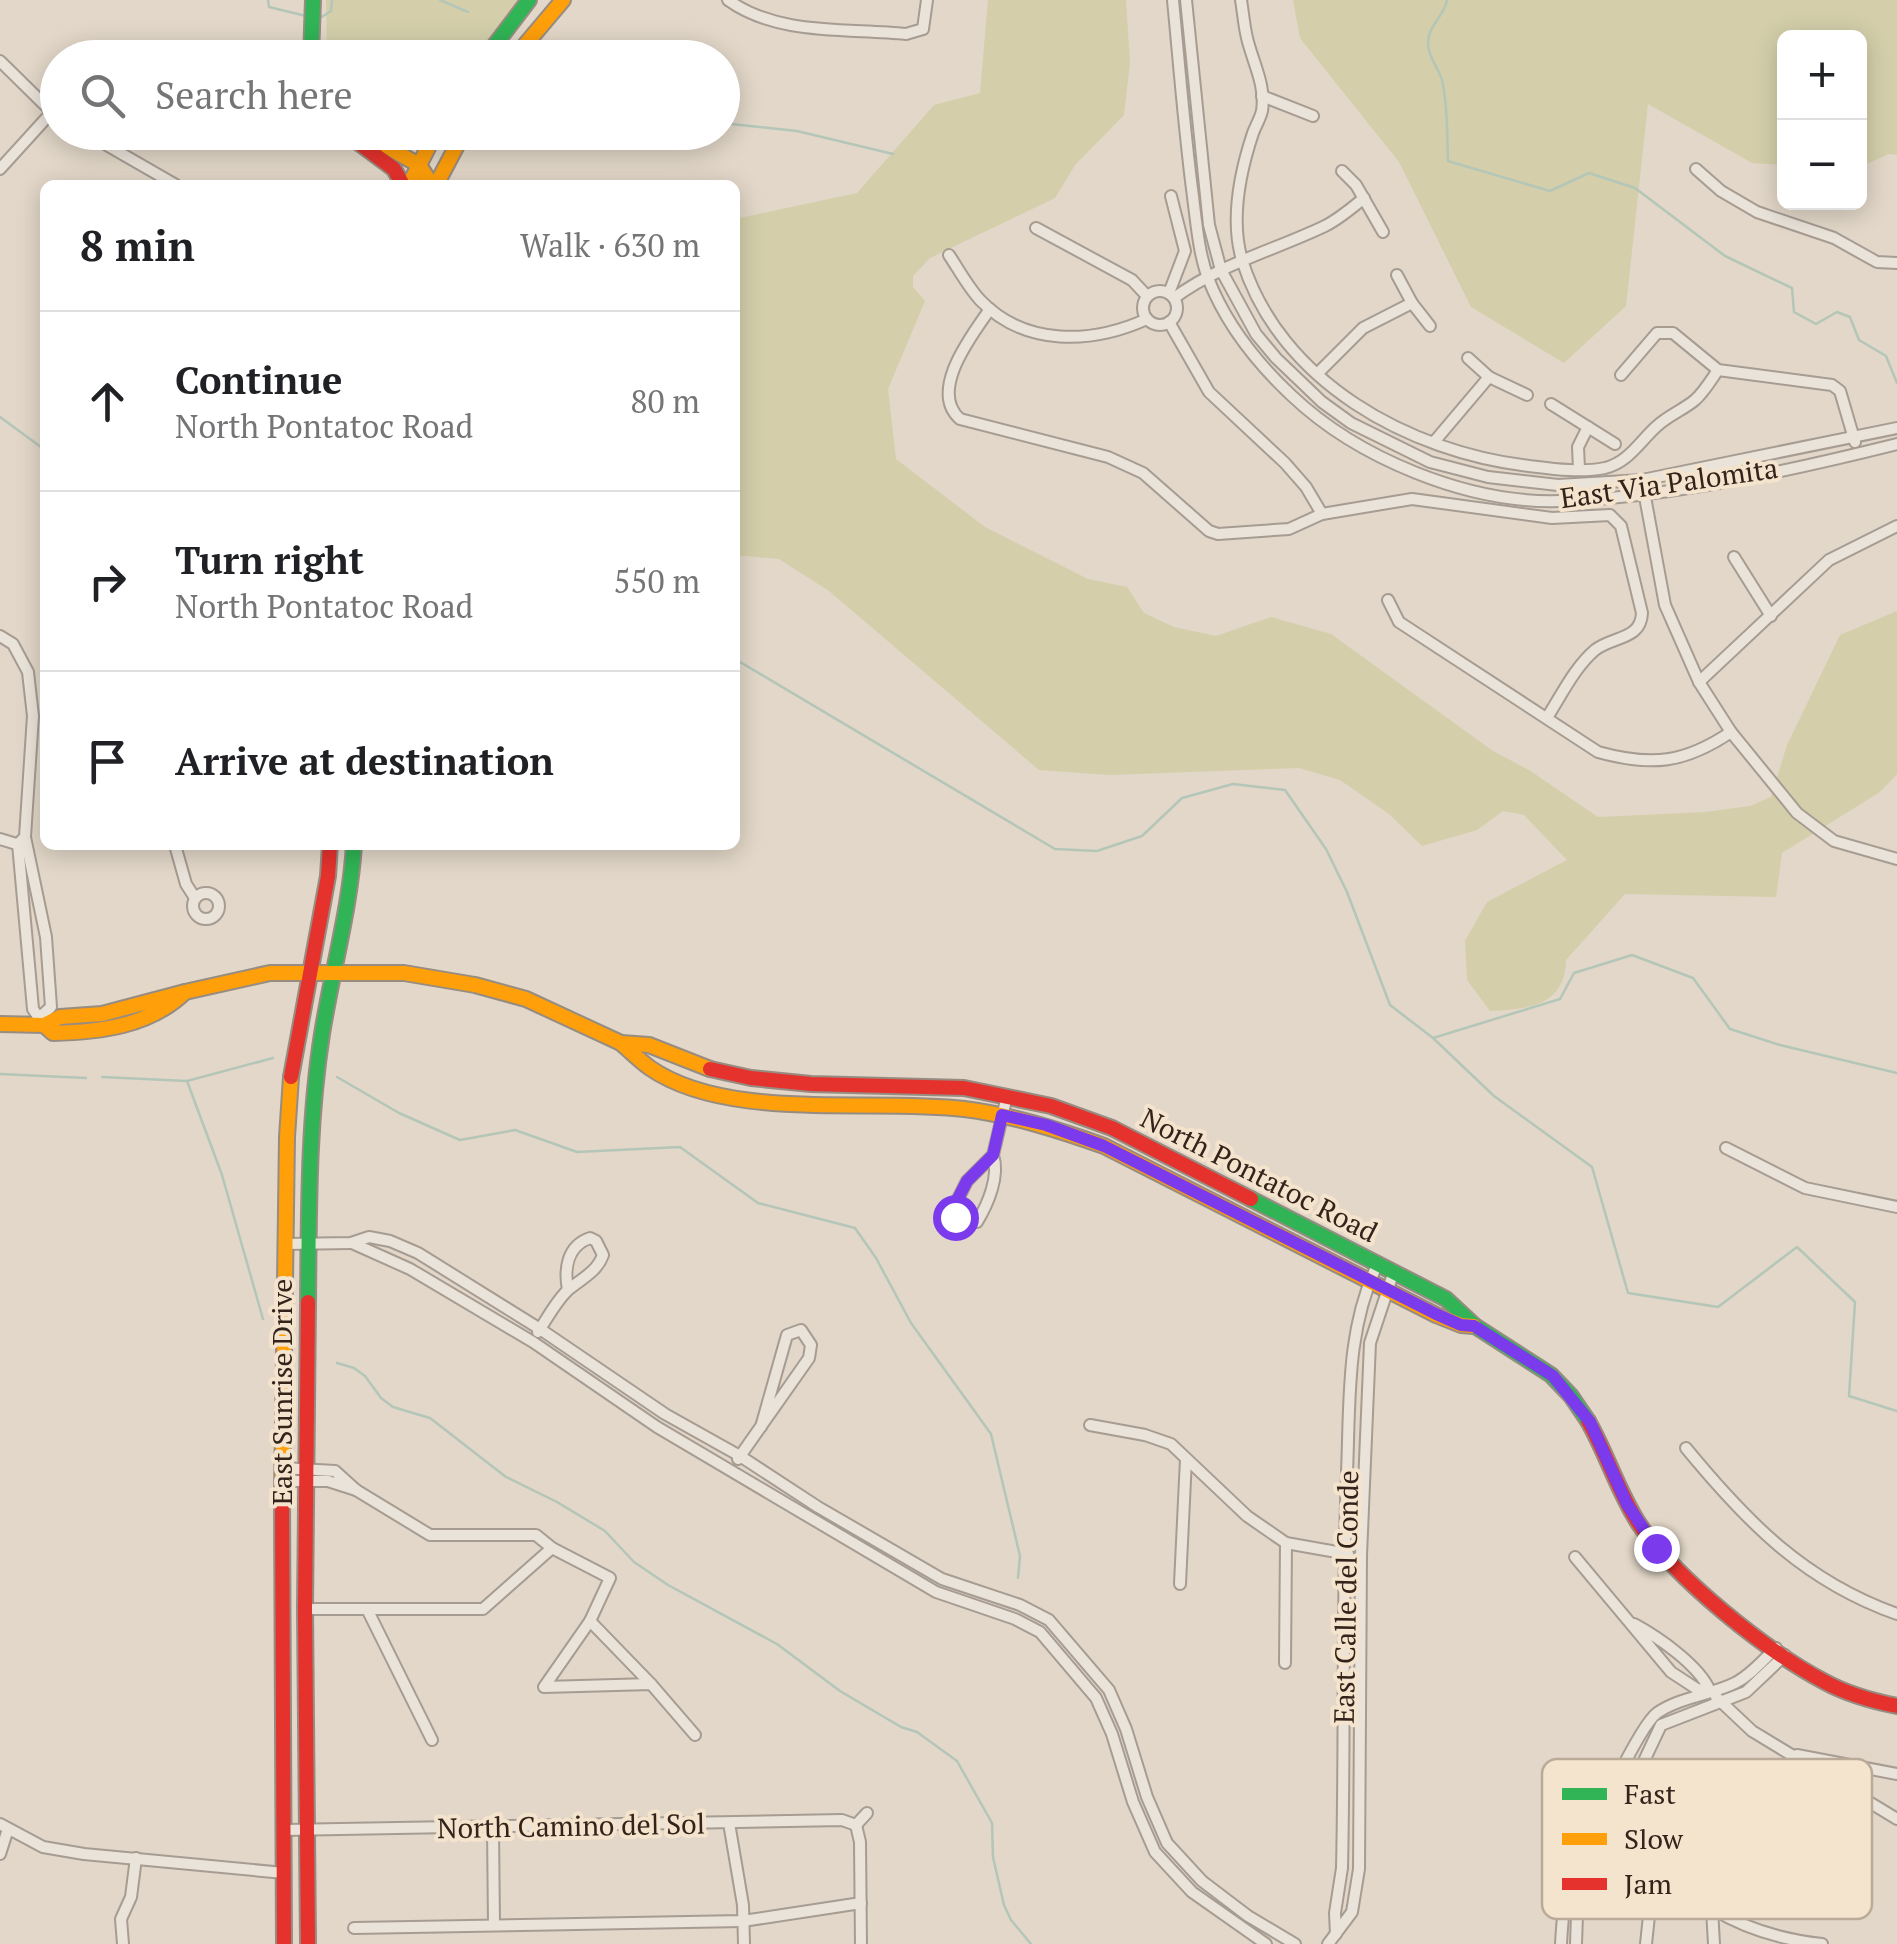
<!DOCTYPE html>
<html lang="en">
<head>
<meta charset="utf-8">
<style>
	body { margin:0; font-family:"PT Serif",serif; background:#f2f2f2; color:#202124 }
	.controls { position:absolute; right:30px; top:30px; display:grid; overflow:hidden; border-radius:15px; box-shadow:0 5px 25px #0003 }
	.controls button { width:90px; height:90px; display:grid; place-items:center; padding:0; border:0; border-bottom:2px solid #e0e0e0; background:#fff; color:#202124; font:50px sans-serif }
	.stop { position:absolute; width:30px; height:30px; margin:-22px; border:8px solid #7c3aed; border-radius:50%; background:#fff }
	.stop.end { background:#7c3aed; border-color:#fff; box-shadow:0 2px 10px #0008 }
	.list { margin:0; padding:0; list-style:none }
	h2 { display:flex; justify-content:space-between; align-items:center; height:130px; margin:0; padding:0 40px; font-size:42px }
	h2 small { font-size:32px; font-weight:400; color:#757577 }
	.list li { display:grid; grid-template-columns:65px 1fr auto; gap:30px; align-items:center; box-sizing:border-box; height:180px; padding:0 40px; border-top:2px solid #e0e0e0 }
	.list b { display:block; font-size:38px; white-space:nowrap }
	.list p { margin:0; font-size:32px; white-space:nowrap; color:#757577 }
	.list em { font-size:32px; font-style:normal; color:#757577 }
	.icon { flex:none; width:55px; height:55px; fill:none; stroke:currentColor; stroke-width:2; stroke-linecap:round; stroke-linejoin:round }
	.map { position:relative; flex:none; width:1897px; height:1944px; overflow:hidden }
	.search { position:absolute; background:#fff; box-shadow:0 5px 25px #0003; left:40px; top:40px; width:700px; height:110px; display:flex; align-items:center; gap:25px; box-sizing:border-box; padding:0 35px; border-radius:55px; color:#757577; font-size:38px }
	.panel { position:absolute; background:#fff; box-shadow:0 5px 25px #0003; left:40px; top:180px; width:700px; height:670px; border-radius:15px }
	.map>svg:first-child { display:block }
	.green { fill:#d4cfaa }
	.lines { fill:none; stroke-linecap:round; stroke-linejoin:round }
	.stream { stroke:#b4c6b8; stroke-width:2.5 }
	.street-casing { stroke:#a69c92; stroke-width:14 }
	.fast-casing { stroke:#968c82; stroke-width:18 }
	.slow-casing { stroke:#968c82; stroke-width:18 }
	.jam-casing { stroke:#968c82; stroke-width:18 }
	.street { stroke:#eae3da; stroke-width:10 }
	.fast { stroke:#30b455; stroke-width:14 }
	.slow { stroke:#ff9f0a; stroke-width:14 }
	.jam { stroke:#e5322d; stroke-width:14 }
	.route { stroke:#7c3aed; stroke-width:12 }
	.labels { text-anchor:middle; stroke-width:8; stroke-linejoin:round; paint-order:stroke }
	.street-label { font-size:28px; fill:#33241b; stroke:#f4e3cd }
	.key { fill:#f4e3cd; stroke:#baaa98; stroke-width:2.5 }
	.key-label { font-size:28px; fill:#33241b }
</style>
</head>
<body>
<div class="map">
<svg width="1897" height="1944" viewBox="0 0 1897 1944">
	<rect width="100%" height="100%" fill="#e2d7c8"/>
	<g class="green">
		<path d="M326,0H529L485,58L327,57Z"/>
		<path d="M988,0H1126L1130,63L1124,115L1075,165L1055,198L930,258L913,276V287L925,301L888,389L896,459L985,527L1088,579L1127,587L1144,613L1174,627L1216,636L1271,617L1331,634L1493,751L1529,770L1598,817L1705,812L1750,806L1771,797L1787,745L1840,635L1897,611V774L1880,792L1782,853L1776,897L1625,894L1566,960C1565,1006 1529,1009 1490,1011L1467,980L1465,941L1487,902L1567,860L1524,815L1503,811L1477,830L1422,846L1389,814L1340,780L1299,768L1109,775L1039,770L829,591L779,559L735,555V219L857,193L934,105L980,93Z"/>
		<path d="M1293,0H1897V155L1889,154L1860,167V38H1784V165L1752,163L1648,104L1626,306L1564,363L1471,307L1399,162L1300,38Z"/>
	</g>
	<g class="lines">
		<g class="stream">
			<path d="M268,0L269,7L306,16"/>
			<path d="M440,0L468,12"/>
			<path d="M1447,0C1444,17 1428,25 1428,43C1428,57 1438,67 1442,80C1448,106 1447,135 1448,161L1550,191L1589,173L1635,188L1725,256L1792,288L1794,312L1816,324L1837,312L1850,317L1859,340L1886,356L1897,383"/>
			<path d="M320,18L331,11L332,0"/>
			<path d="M557,41L576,58"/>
			<path d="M722,123L797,131L893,154"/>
			<path d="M0,417L45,450"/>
			<path d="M735,659L1055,849L1097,851L1142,836L1182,798L1233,784L1285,790L1326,849L1347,892L1390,1005L1433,1038L1560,999L1574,973L1632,955L1693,978L1730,1029L1780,1045L1897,1073"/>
			<path d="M1434,1039L1494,1096L1592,1167L1628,1293L1718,1307L1797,1247L1855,1302L1849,1396L1897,1411"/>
			<path d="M0,1074L86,1078"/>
			<path d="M102,1077L187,1081L273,1058"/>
			<path d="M337,1077L399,1113L460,1140L515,1130L577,1152L680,1147L758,1203L855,1228L876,1258L911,1323L991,1434L1020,1556L1018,1578"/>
			<path d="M187,1081L222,1175L263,1319"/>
			<path d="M337,1363L354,1368L365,1376L381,1398L393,1407L430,1418L506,1477L557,1502L605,1531L634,1562L668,1585L777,1644L840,1691L901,1727L917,1732L957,1761L992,1823L993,1857L1004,1905L1011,1920L1031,1944"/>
		</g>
		<defs>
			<g id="street">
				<path d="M728,0C778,36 847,28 906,34L923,29L927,0"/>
				<path d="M1173,0C1179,63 1184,126 1192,189C1196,218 1198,251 1208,278C1226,325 1256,362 1291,395C1357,458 1468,504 1560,501C1667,498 1793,470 1897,444"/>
				<path d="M1186,0L1209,225L1221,270L1256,334L1276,358L1322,402L1351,423L1430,462L1488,477L1558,485L1642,480L1897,428"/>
				<path d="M1241,0C1243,12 1244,25 1247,38C1253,63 1266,85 1262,111C1260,119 1256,125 1253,133C1240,172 1230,219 1242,260C1280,382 1409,452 1529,466C1553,469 1581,473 1605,468C1629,462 1640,441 1657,426C1669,415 1683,410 1695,400C1704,392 1711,380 1718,370"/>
				<path d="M0,61L58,118"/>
				<path d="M1262,96L1313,116"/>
				<path d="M84,132L176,185"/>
				<path d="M0,169L50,114"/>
				<path d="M1696,169L1721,191L1757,212L1834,238L1877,262L1897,263"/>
				<path d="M1342,171L1356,185L1383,232"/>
				<path d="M1036,228L1132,280L1147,296"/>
				<path d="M949,255C959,270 968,287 980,300C1025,347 1092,344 1147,319"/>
				<path d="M1397,275L1412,303L1430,326"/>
				<circle cx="1160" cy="308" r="17"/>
				<path d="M1169,293L1185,251L1171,196"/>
				<path d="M1174,298C1220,264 1275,250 1325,226C1339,219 1352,208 1364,198"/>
				<path d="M990,309C972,335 928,391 960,419L1108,457L1143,473L1209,531L1218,534L1289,529L1322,514L1412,499L1552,518L1610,515L1621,526L1642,613C1641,640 1613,636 1595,650C1575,667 1562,694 1548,716"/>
				<path d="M1169,322L1209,392L1285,463L1306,487L1322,514"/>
				<path d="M1468,358L1489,377L1527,395"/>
				<path d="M1318,373L1363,328L1412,303"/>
				<path d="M1621,375L1657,333H1673L1718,370L1832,385L1840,391L1855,442"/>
				<path d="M1551,404L1615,444"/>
				<path d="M1434,442L1489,377"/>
				<path d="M1579,469L1578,447L1588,427"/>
				<path d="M1643,486L1665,605L1699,682L1731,732L1797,813L1834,841L1897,859"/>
				<path d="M1734,557L1771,616"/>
				<path d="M1388,600L1399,622L1598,752C1652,767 1685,763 1731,732"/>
				<path d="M0,636L13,644L28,672L33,716L25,837L46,937L51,1007L40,1017"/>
				<path d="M1699,682L1829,560L1897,526"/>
				<path d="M25,837L18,844L33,1009L40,1020"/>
				<path d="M0,839L23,846"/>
				<path d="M175,845L186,884L195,898"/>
				<circle cx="206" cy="906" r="13"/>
				<path d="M1726,1148L1805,1188L1897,1207"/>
				<path d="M993,1155L967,1181L953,1209L955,1217L967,1223L977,1222C988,1204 1000,1176 993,1155L1007,1096"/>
				<path d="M352,1243L410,1269L533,1342L657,1427L936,1592L1015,1619L1040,1632L1096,1698L1112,1734L1133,1802L1155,1852L1192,1892L1266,1944"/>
				<path d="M285,1244L351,1243L369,1237L390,1241L418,1253L540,1329L665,1414L740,1456L818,1507L942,1579L1020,1605L1049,1620L1109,1690L1126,1729L1147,1797L1167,1843L1202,1881L1248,1916L1295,1944"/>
				<path d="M538,1332C547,1319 556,1301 568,1290C581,1279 597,1272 603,1255L596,1241L590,1238C567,1246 564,1269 568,1290"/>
				<path d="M1090,1425L1145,1435L1171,1444L1247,1516L1286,1543L1348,1554"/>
				<path d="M1686,1448C1747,1522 1804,1581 1897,1614"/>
				<path d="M738,1459L809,1358L811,1345L801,1330L787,1335L761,1427"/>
				<path d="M282,1481H328L356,1490L335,1471L282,1468"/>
				<path d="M356,1490L430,1535H536L552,1548L610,1578L590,1621L544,1687L651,1684L695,1735"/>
				<path d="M1575,1557L1671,1672L1697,1689L1710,1691C1699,1665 1658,1637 1634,1624"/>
				<path d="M1180,1584L1186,1459"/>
				<path d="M305,1609H483L552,1548"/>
				<path d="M367,1609L432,1740"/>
				<path d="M590,1621L651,1684"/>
				<path d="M1285,1663L1286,1543"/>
				<path d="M1716,1697L1752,1731L1897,1819"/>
				<path d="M1797,1755L1897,1774"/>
				<path d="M1601,1815C1616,1825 1633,1833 1646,1845C1669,1865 1686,1894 1713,1909C1746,1929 1785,1940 1822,1944"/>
				<path d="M729,1823L743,1905L744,1944"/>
				<path d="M0,1824L43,1847L84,1854L284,1873"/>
				<path d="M856,1825L860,1842L861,1944"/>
				<path d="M856,1825L867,1813"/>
				<path d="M493,1828L494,1925"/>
				<path d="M284,1830L842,1820L856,1825"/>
				<path d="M0,1854L8,1829"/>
				<path d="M1712,1909L1714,1944"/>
				<path d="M354,1928L743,1921L861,1903"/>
				<path d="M1336,1934L1335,1913L1342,1868C1345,1736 1342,1604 1347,1472C1350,1401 1346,1329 1378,1263"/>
				<path d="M123,1944L121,1919L131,1897L136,1858"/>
				<path d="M1328,1944L1352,1912L1359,1869L1361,1555L1370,1343L1394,1271"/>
				<path d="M1561,1944C1562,1925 1563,1909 1567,1891C1575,1863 1637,1728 1657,1713C1680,1697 1711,1695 1735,1683C1751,1675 1763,1660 1776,1648"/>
				<path d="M1576,1944L1577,1915L1583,1890L1661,1725L1746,1692L1785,1655"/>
				<path d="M1646,1944L1651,1897L1669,1868"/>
			</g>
			<g id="fast">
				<path d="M311,58L313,0"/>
				<path d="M485,58L529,0"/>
				<path d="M1251,1199L1446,1299L1475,1326L1551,1375L1571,1396L1588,1421"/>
				<path d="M308,1302C309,1212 308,1123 322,1034C332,971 350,909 354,845"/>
			</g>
			<g id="slow">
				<path d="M514,58L563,0"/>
				<path d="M361,132L419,165L432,185"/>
				<path d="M409,185L436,132"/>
				<path d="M436,185L464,132"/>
				<path d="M185,992L270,973H404L475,985L526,999L621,1043L649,1045L710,1069"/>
				<path d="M0,1024L44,1025L60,1017L102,1014L185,992C150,1026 100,1032 53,1033L44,1025"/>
				<path d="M621,1043C630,1051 640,1061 650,1068C728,1122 873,1098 964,1109C1012,1115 1059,1130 1104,1146L1436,1315L1461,1325L1474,1326"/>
				<path d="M282,1498L287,1137L291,1077"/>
			</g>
			<g id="jam">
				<path d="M344,132L394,169L403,185"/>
				<path d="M710,1069L751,1078L811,1084L964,1088L1051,1106L1112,1128L1251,1199"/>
				<path d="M291,1077L328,876L330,845"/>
				<path d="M1588,1421C1607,1454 1618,1492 1639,1524C1676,1579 1766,1651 1825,1682C1847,1694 1872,1701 1897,1706"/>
				<path d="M282,1498L284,1944"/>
				<path d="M308,1944L305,1609L308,1302"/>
			</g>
		</defs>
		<use href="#street" class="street-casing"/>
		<use href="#fast" class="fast-casing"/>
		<use href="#slow" class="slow-casing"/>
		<use href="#jam" class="jam-casing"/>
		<use href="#street" class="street"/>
		<use href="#fast" class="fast"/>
		<use href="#slow" class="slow"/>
		<use href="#jam" class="jam"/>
	</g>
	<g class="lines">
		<path class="route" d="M955,1217L953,1208L967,1181L993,1155L1002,1115L1046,1125L1104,1146L1436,1314L1461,1325L1474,1326L1553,1376L1590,1422L1627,1504L1656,1548"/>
	</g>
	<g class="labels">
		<g class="street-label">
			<text transform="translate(1669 483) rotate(-8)" y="10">East Via Palomita</text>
			<text transform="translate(1259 1175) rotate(27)" y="10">North Pontatoc Road</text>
			<text transform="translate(282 1392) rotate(-90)" y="10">East Sunrise Drive</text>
			<text transform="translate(1346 1597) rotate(-89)" y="10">East Calle del Conde</text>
			<text transform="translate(571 1826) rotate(-1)" y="10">North Camino del Sol</text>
		</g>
	</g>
	<rect x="1542" y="1759" width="330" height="160" rx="15" class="key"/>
	<rect x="1562" y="1788" width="45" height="12" fill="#30b455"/>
	<rect x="1562" y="1833" width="45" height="12" fill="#ff9f0a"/>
	<rect x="1562" y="1878" width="45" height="12" fill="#e5322d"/>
	<g class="key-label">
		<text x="1624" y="1804">Fast</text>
		<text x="1624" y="1849">Slow</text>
		<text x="1624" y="1894">Jam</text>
	</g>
</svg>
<div class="controls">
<button>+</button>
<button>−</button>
</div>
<div class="stop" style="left:955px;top:1217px"></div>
<div class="stop end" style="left:1656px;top:1548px"></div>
<div class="search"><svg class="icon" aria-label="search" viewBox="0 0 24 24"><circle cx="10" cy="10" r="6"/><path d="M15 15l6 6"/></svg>Search here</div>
<section class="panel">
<h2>8 min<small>Walk · 630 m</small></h2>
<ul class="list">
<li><svg class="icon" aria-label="ahead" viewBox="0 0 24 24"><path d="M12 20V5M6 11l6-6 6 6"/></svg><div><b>Continue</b><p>North Pontatoc Road</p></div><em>80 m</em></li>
<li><svg class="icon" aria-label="right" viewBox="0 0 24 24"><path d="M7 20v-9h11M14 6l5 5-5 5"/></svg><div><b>Turn right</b><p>North Pontatoc Road</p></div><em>550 m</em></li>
<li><svg class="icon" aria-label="arrive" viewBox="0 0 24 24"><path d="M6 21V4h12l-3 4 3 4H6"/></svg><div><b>Arrive at destination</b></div></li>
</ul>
</section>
</div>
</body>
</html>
